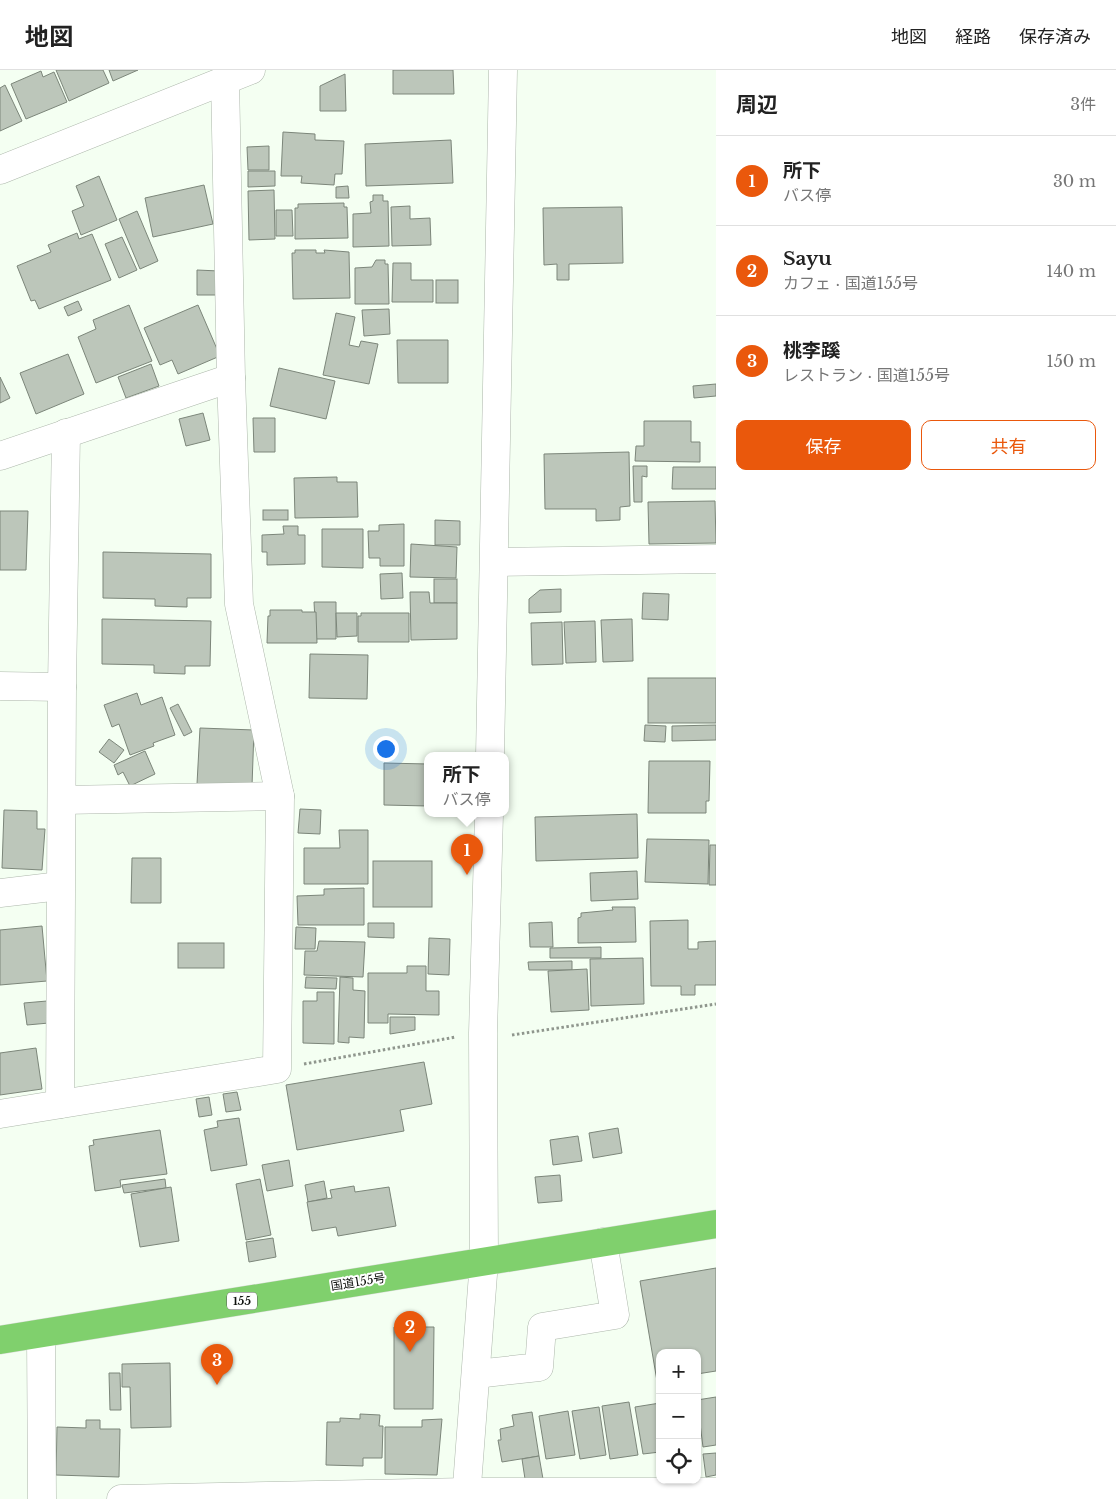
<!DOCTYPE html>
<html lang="ja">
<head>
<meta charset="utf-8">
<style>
	body { margin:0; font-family:"Libre Baskerville","Noto Sans JP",serif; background:#f6f6f6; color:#222 }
	.controls { position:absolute; right:15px; bottom:15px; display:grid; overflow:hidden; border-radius:10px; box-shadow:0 1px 4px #0004 }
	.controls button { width:45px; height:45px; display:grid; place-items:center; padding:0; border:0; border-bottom:1px solid #e0e0e0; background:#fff; color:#222; font:25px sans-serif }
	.you { position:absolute; left:385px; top:678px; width:18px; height:18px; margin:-12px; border:4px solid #fff; border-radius:50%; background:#1a73e8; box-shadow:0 0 0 8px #1a73e833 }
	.badge { display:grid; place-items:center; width:32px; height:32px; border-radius:50%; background:#ea580c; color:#fff; font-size:16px; font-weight:700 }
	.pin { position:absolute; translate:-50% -41px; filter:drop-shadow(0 1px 2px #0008) }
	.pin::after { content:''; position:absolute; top:26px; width:18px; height:15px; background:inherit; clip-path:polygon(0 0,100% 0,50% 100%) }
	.popup { position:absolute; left:424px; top:682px; width:85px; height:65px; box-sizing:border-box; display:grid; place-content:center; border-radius:10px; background:#fff; filter:drop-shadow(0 1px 4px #0005); font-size:16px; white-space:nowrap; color:#767676 }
	.popup b { font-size:19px; color:#222 }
	.popup::after { content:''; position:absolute; left:50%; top:100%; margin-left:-10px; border:10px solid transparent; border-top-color:#fff }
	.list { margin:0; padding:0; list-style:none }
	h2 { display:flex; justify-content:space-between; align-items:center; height:65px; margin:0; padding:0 20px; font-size:21px }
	h2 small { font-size:16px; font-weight:400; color:#767676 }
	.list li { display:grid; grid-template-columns:32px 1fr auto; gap:15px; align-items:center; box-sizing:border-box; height:90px; padding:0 20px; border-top:1px solid #e0e0e0 }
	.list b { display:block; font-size:19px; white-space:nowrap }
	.list p { margin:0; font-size:16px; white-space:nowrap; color:#767676 }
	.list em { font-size:16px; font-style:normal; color:#767676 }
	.actions { display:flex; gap:10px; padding:15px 20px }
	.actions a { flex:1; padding:11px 0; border:1px solid #ea580c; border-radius:10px; text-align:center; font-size:18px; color:#ea580c }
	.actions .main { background:#ea580c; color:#fff }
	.icon { flex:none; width:28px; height:28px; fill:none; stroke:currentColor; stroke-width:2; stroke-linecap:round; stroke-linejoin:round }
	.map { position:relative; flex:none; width:716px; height:1429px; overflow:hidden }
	header { display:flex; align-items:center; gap:30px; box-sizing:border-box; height:70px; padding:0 25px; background:#fff; border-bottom:1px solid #e0e0e0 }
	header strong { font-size:24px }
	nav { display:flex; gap:28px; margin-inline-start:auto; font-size:18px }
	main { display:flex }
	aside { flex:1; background:#fff }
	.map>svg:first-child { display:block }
	.building { fill:#bcc6ba; stroke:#7c867a }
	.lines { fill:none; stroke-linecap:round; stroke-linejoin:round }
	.minor-casing { stroke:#adb7ab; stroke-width:29 }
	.highway-casing { stroke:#dddedd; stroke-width:29 }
	.path { stroke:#8f968d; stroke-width:3; stroke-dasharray:2.5 2.5; stroke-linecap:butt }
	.minor { stroke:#fff; stroke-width:28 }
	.highway { stroke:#80d06d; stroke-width:28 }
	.labels { text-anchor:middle; stroke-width:4; stroke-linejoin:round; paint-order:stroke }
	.shield { fill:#fff; stroke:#565856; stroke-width:1 }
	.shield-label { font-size:11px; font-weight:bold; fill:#0e110d }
	.street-label { font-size:12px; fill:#0e110d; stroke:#fff }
</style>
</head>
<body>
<header>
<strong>地図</strong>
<nav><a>地図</a><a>経路</a><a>保存済み</a></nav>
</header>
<main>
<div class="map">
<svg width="716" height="1429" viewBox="0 0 716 1429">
	<rect width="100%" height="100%" fill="#f4fff2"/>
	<g class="building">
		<path d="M56,0H103L109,13L69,31Z"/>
		<path d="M109,0H138L113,11Z"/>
		<path d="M393,0H453L454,24H393Z"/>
		<path d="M41,1L43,7L54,2L67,32L26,49L11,14Z"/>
		<path d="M345,4L346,41H320V16Z"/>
		<path d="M5,15L22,51L0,61V18Z"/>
		<path d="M283,62L315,64V70L344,71L342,104H335L334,115L301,113L302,106H281Z"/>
		<path d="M451,70L453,113L366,116L365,74Z"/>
		<path d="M269,76V100H248L247,77Z"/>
		<path d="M248,101H275V116L248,117Z"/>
		<path d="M99,106L117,150L81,165L72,141L84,136L76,116Z"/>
		<path d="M204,115L213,154L153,167L145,128Z"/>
		<path d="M348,116L349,128H336V117Z"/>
		<path d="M274,120L275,169L249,170L248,121Z"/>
		<path d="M373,125H383V131H388L389,176L353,177V144L371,143L370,132L373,131Z"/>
		<path d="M344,133V137H347L348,168L295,169V138H298V134Z"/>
		<path d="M410,136V149L430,148L431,175L392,176L391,137Z"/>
		<path d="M622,137L623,193L569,194V210H557V194L544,195L543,138Z"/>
		<path d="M276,140H292L293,166H276Z"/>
		<path d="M137,141L158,191L140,199L119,149Z"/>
		<path d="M77,163L79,169L92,164L111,210L39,239L35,230L31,231L17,196L51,182L48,175Z"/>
		<path d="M122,167L137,200L119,208L105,174Z"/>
		<path d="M295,180H316V183H325L324,180L349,182L350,228L293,229L292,183H295Z"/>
		<path d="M376,190H385V194H388L389,234H355V198L372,197Z"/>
		<path d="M393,193H411V210H433V232H392Z"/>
		<path d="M197,200L219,201V225H197Z"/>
		<rect x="436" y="210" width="22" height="23"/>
		<path d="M78,231L82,240L68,246L64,237Z"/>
		<path d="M129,235L152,291L96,313L78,267L96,259L93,250Z"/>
		<path d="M198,235L220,286L178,304L172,290L160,295L144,258Z"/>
		<path d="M389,239L390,264L364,266L362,240Z"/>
		<path d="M336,243L355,247L349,275L359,277L361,271L378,274L369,314L323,305Z"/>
		<path d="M397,270H448V313H398Z"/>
		<path d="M68,284L84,324L36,344L20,303Z"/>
		<path d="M151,294L159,316L126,328L118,307Z"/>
		<path d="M279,298L335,311L326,349L270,336Z"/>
		<path d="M0,307L10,328L0,333Z"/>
		<path d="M716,314V326L694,328L693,316Z"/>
		<path d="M203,343L210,370L186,376L179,349Z"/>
		<path d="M253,348H275V382H254Z"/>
		<path d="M644,351H691V372H700V392L635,391L636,376H644Z"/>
		<path d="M629,382L630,436L620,437V450L596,451V439H545L544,384Z"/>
		<path d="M633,396H647V407L642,406V432H634Z"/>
		<path d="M673,397H716V419H672Z"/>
		<path d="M337,407V412H357L358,447L295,448L294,408Z"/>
		<path d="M715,431L716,473L649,474L648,432Z"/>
		<rect x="263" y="440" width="25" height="10"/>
		<path d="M0,441H28L26,500H0Z"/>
		<path d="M435,450L460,451V475H435Z"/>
		<path d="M404,454V496H380V488H369L368,461H379V455Z"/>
		<path d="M283,456H298V465H305V494L267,495V482H262V465L284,464Z"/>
		<path d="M322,459H363V498L322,497Z"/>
		<path d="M411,474L457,477L456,508L410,507Z"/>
		<path d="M103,482L211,484V528H187V537L155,536V529L103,528Z"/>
		<path d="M402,503L403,528L381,529L380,504Z"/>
		<rect x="434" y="509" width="23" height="24"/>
		<path d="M561,519V542L529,543V529L540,520Z"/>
		<path d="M410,522H429L430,533H457V569L411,570Z"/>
		<path d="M643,523L669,524L668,550L642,549Z"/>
		<path d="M314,532H336V569H316Z"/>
		<path d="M270,540H302V542H316L317,573H267L268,546H270Z"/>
		<path d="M336,543H357V566L337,567Z"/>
		<path d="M361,543H409V572H358V546H361Z"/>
		<path d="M102,549L211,551L210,596H185V604L154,603V595L102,594Z"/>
		<path d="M632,549L633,591L603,592L601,550Z"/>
		<path d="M595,551L596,592L566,593L564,552Z"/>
		<path d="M562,552L563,594L532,595L531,553Z"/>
		<path d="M310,584L368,585L367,629L309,628Z"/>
		<rect x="648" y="608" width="68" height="45"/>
		<path d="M137,623L141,635L162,627L175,665L153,673L154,676L130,685L119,654L112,657L104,635Z"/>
		<path d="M178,634L192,662L184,666L170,638Z"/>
		<path d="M645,655L666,656L665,672L644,671Z"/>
		<path d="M716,655V670L672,671V656Z"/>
		<path d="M200,658L254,660L252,716L197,714Z"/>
		<path d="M109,669L124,680L114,693L99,682Z"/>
		<path d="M145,681L155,704L130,716L123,702L118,705L114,695Z"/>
		<path d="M649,691H710L709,731H706V743H648Z"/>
		<path d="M384,693L428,694V736L384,735Z"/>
		<path d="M300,739L321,740L320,764L298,763Z"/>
		<path d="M4,740L37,741V759H45L42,800L2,798Z"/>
		<path d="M637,744L638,788L536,791L535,747Z"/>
		<path d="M339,760H368V814H304V778H340Z"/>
		<path d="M647,769L709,770L708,814L645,812Z"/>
		<path d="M710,775H716V815H709Z"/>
		<path d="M132,788H161V833H131Z"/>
		<rect x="373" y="791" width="59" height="46"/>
		<path d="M637,801L638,829L591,831L590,803Z"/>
		<path d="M364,818V855H298L297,826L324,825V819Z"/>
		<path d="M612,837H635L636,872L578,873V848L581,847V843L613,840Z"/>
		<path d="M688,850V879H698V872L716,871V915H695V925H681V916H651L650,851Z"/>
		<path d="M552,852L553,877H530L529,853Z"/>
		<path d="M368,853H394V868L368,867Z"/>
		<path d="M42,856L47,911L0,915V860Z"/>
		<path d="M296,857L316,858L315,879H295Z"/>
		<path d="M429,868L450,869L449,905L428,904Z"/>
		<path d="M319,871L365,872L363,907L304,905L305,881H317Z"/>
		<rect x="178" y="873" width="46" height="25"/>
		<path d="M601,877V888H550V878Z"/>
		<path d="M643,888L644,934L591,936L590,889Z"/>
		<path d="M572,891V900H529L528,892Z"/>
		<path d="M407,896H426V921H439V945L388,944V953H368V903H407Z"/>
		<path d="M587,899L589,940L551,942L548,901Z"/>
		<path d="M306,907L337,908L336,919L305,918Z"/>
		<path d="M340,907L353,908V920L365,921L364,968L349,967V973L338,972Z"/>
		<path d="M317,922H334V974L303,973V931H317Z"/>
		<path d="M47,931L49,953L27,955L24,933Z"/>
		<path d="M390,947H415V960L390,964Z"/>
		<path d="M36,978L42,1019L0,1025V983Z"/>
		<path d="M424,992L432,1034L400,1040L404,1061L297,1080L286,1015Z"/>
		<path d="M237,1022L241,1040L226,1042L223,1024Z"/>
		<path d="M209,1027L212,1045L199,1047L196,1029Z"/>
		<path d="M239,1048L247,1095L211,1101L204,1060L218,1057L217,1051Z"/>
		<path d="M618,1058L622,1083L593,1088L589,1063Z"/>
		<path d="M160,1060L167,1104L120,1110L121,1117L95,1121L89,1076L94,1075L93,1070Z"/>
		<path d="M578,1066L582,1091L553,1095L550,1070Z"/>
		<path d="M289,1090L293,1116L267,1121L262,1095Z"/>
		<path d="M560,1105L562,1131L538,1133L535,1107Z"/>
		<path d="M165,1109L166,1118L124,1123L122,1115Z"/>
		<path d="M260,1109L271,1165L246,1170L236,1114Z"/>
		<path d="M324,1111L327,1128L308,1132L305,1115Z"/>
		<path d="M354,1116L355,1122L389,1117L396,1156L338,1166L336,1157L312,1161L307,1132L332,1128L330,1120Z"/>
		<path d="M171,1117L179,1171L140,1177L131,1124Z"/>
		<path d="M273,1168L276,1187L249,1192L246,1172Z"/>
		<path d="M716,1198V1301L697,1304V1283H660V1311H657L640,1211Z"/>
		<path d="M394,1257H434L433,1339H394Z"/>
		<path d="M170,1293L171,1357L131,1358L130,1317H122V1294Z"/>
		<path d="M109,1303H120L121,1340H110Z"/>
		<path d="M716,1327V1375L703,1377L697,1330Z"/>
		<path d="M629,1332L638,1385L610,1389L602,1336Z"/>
		<path d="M660,1333V1382L643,1384L635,1337Z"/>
		<path d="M599,1337L606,1385L580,1389L572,1341Z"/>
		<path d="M568,1341L575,1385L546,1389L539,1346Z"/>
		<path d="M532,1342L539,1386L502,1392L498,1370H501L500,1359L514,1356L512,1345Z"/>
		<path d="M360,1344L380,1345L379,1356H383L382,1388H363V1396L326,1395L327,1352H340V1348L360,1349Z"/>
		<path d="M442,1349L437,1405L385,1404V1357H422V1350Z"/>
		<path d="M86,1350H100V1359H120L119,1407L56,1405L57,1357L86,1358Z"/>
		<path d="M716,1383V1405L706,1407L703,1384Z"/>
		<path d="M539,1386L543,1409H525L522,1389Z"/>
	</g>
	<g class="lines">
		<defs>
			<g id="minor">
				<path d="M0,100L251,0"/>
				<path d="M0,386L231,308"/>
				<path d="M495,492L716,489"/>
				<path d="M0,616L62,617"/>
				<path d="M490,686L503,0"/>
				<path d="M62,730L280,726"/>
				<path d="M0,823L60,816"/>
				<path d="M60,1034L62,617L66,363"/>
				<path d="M0,1044L277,999L280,726L239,534L231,308L225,9"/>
				<path d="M41,1264L42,1429"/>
				<path d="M476,1304L539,1297L542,1257L615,1245L603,1172"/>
				<path d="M121,1429L467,1422H716"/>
				<path d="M466,1429L484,1191L483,963L489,744"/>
			</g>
			<path id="highway" d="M0,1270L716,1154"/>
		</defs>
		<use href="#minor" class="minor-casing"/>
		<use href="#highway" class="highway-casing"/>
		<g class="path">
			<path d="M512,965L716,934"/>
			<path d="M304,994L456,967"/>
		</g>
		<use href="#minor" class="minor"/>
		<use href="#highway" class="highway"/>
	</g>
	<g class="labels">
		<rect class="shield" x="227" y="1222.5" width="30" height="17" rx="4"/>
		<g class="shield-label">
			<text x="242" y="1235">155</text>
		</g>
		<g class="street-label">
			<text transform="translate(358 1212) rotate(-9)" y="4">国道155号</text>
		</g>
	</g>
</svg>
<div class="controls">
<button>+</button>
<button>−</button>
<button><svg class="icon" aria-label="locate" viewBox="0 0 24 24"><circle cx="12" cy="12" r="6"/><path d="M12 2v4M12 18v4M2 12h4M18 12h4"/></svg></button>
</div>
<div class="you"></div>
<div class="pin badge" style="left:467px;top:805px">1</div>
<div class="popup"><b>所下</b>バス停</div>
<div class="pin badge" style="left:410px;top:1282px">2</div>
<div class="pin badge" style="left:217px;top:1315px">3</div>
</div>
<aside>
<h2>周辺<small>3件</small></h2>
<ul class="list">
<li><span class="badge">1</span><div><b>所下</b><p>バス停</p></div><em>30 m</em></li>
<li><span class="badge">2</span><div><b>Sayu</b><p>カフェ · 国道155号</p></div><em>140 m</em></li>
<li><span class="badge">3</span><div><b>桃李蹊</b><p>レストラン · 国道155号</p></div><em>150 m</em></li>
</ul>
<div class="actions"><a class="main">保存</a><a>共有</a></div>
</aside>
</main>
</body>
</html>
